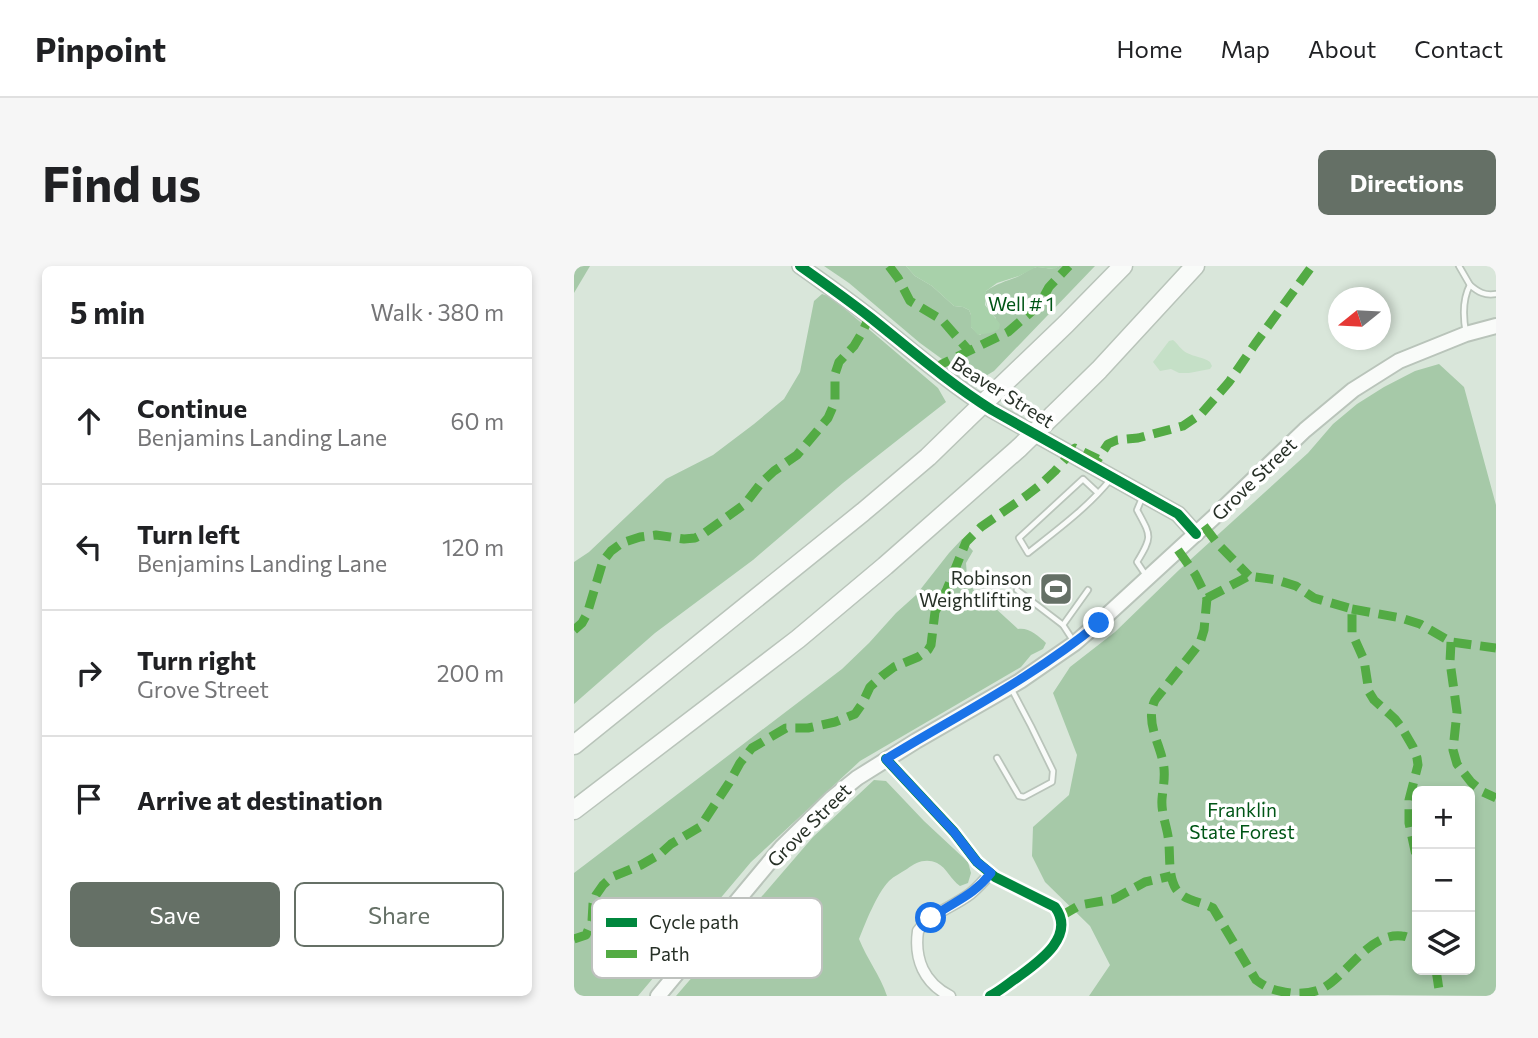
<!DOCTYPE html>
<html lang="en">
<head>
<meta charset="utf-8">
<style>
	body { margin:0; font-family:Commissioner,sans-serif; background:#f6f6f6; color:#202124 }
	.controls { position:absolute; right:21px; bottom:21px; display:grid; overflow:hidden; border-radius:10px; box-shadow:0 4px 10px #0003 }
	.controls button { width:63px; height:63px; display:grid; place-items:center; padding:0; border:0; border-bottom:2px solid #e0e0e0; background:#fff; color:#202124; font:35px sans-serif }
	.compass { position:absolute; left:754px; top:21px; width:63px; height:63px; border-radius:50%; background:#fff; box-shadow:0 4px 10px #0003; rotate:252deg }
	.stop { position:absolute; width:21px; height:21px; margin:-16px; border:5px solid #1a73e8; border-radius:50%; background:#fff }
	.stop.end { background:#1a73e8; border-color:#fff; box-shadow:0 2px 7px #0008 }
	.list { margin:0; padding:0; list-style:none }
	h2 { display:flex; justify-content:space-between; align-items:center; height:91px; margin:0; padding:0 28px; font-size:30px }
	h2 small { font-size:23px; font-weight:400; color:#757577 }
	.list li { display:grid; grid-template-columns:46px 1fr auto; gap:21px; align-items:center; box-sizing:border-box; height:126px; padding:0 28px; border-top:2px solid #e0e0e0 }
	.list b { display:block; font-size:26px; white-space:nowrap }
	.list p { margin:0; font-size:23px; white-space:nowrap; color:#757577 }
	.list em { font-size:23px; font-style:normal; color:#757577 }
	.actions { display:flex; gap:14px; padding:21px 28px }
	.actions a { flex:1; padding:16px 0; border:2px solid #657066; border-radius:10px; text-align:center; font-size:24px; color:#657066 }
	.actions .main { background:#657066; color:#fff }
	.icon { flex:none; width:38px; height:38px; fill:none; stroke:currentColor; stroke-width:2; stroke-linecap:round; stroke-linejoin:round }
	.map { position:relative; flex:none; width:922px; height:730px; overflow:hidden; border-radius:10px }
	header { display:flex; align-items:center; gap:42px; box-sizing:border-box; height:98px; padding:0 35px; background:#fff; border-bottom:2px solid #e0e0e0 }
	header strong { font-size:33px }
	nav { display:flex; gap:38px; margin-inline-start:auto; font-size:24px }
	.intro { display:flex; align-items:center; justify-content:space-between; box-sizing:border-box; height:168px; padding:0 42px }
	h1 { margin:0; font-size:49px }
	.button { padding:18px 32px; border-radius:10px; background:#657066; color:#fff; font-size:24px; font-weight:700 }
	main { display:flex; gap:42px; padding:0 42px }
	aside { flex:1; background:#fff; border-radius:10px; box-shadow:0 4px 10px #0003 }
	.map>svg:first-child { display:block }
	.green { fill:#c5e0c7 }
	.forest { fill:#a6c9a8; fill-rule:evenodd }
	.water { fill:#a8d1aa }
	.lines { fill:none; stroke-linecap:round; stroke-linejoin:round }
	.lane-casing { stroke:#b9c4ba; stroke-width:8 }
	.street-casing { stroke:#b9c4ba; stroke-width:13 }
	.secondary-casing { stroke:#b9c4ba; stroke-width:18 }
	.highway-casing { stroke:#b9c4ba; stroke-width:21 }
	.lane { stroke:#f9fbf9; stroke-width:4.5 }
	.street { stroke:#f9fbf9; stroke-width:10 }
	.secondary { stroke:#f9fbf9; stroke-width:14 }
	.highway { stroke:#f9fbf9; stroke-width:18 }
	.highway-bridge-casing { stroke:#b9c4ba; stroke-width:21; stroke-linecap:butt }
	.highway-bridge { stroke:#f9fbf9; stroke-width:18 }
	.quiet { stroke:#53ab44; stroke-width:9; stroke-dasharray:18 9; stroke-linecap:butt }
	.cycleway-casing { stroke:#fff; stroke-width:15 }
	.cycleway { stroke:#00873e; stroke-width:10 }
	.route { stroke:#1a73e8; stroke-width:9 }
	.labels { text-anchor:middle; stroke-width:7; stroke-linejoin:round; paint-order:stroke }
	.park-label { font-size:19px; fill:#005516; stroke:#fff }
	.street-label { font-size:19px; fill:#273027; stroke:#fff }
	.poi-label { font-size:19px; fill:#273027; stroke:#fff; text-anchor:end }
	.key { fill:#fff; stroke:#bec1be; stroke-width:2 }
	.key-label { font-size:19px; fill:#273027 }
</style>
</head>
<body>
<header>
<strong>Pinpoint</strong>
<nav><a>Home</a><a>Map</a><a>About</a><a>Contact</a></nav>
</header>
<div class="intro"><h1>Find us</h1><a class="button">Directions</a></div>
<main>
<aside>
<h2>5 min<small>Walk · 380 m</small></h2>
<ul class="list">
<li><svg class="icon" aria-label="ahead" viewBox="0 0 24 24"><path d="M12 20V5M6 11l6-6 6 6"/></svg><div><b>Continue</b><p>Benjamins Landing Lane</p></div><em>60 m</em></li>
<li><svg class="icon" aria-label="left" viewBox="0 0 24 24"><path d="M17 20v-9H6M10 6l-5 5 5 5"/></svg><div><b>Turn left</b><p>Benjamins Landing Lane</p></div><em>120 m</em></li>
<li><svg class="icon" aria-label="right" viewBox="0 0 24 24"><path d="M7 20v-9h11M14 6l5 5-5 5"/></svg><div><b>Turn right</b><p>Grove Street</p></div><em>200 m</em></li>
<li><svg class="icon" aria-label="arrive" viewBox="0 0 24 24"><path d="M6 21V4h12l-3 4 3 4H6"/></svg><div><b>Arrive at destination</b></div></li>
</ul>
<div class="actions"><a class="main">Save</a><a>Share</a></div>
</aside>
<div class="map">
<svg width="922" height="730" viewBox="0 0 922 730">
	<rect width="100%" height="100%" fill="#d9e6da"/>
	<path class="green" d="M599,74C604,78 607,84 613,87C621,91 629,91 636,96L638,100L636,103L615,107H605L597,103L586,105L579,96L595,75Z"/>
	<g class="forest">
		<path d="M0,0H16L0,27Z"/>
		<path d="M250,0H332L341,10L358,20L380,40L389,41L395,44L397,49V61L406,69L422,52C413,44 410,37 412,25C422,18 432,15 443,11C450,8 456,2 463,1C472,1 477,5 485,0H521L420,105L405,114L394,112L346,77L275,17Z"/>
		<path d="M248,28L257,31L364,122L372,136L269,217L179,294L81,367L0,438V296L15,286L92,213L139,189L180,158L210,133L226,106L240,35Z"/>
		<path d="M865,98L890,121L922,239V730L812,729L515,730L536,699L516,660L471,616L458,590L459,561L495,529L503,489L479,427L496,401L541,366L605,304L734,187L759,158L783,138L810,121L841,105ZM896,525V704H843V525Z"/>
		<path d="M388,273L399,285L392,297L393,310L401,327L420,341L444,363C454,361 465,370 472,377L469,383L457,389L447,401L286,495L177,596L64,730H0V607L268,403L295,377L322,347L342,329L375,287Z"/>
		<path d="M300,514L312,515L350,555L394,596L397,607L394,617L386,620C377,614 373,602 363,597C352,592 342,596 333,603C327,607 320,610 315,615C302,629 292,656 285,673C293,693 306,709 313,730H102L239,571Z"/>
	</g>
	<path class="water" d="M332,0H485L481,3L462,1L445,10L423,17L412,25L411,39L426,58L425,63C418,68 412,67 404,69L397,61V49L395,44L389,41L380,40L358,20L341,10Z"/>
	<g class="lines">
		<defs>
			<g id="lane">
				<path d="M885,0L896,19C888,34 889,51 892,67"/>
				<path d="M896,19C904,26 911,30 922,28"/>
				<path d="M524,227L509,213L445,272L454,287C483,264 513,242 536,214"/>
				<path d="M568,232L563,244C577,270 579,270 563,296L571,308"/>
				<path d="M443,324L489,359L500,376"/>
				<path d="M489,359L514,324"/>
				<path d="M423,492L445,530L450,531L478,516L479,505L457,460L438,424"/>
			</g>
			<g id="street">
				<path d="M312,493L380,566L403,596L421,611L481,641C502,670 466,695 444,711C435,717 426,725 416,730"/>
				<path d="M376,730C350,717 340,693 344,665C357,647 379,641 396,628C404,622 410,614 417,607"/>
			</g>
			<g id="secondary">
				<path d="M226,0C250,17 274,34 297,52C337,84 375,117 418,144L604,248L622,268"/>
				<path d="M84,730L208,581L257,533L283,512L342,475L446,415L501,377L531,351L639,252L731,164L779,124L825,95L892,68L922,60"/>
			</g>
			<g id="highway">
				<path d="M419,128L492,58L549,0"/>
				<path d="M479,149L525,104L621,0"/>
				<path d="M0,479L289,246L354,191L391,155"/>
				<path d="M0,544L224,373L311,300L445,182"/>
			</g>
		</defs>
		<use href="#lane" class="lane-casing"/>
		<use href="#street" class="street-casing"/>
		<use href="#secondary" class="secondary-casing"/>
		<use href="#highway" class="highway-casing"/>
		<use href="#lane" class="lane"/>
		<use href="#street" class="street"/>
		<use href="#secondary" class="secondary"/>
		<use href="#highway" class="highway"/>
		<defs>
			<g id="highway-bridge">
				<path d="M391,155L419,128"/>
				<path d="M445,182L479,149"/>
			</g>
		</defs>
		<use href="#highway-bridge" class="highway-bridge-casing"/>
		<use href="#highway-bridge" class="highway-bridge"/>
		<g class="quiet">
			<path d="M315,0L324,12L336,35L368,54L396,86"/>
			<path d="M361,105L368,98L434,66L465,39L475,21L495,0"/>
			<path d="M630,260L643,277L675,310"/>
			<path d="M604,284L621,308L633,332L630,364L626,377L581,434C571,455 585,476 589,496C592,509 589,521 588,533C587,546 592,558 594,570C597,587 593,608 602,623C611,636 627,635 639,642L682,714C694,723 702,725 717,727C727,728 740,727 749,722C773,709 796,666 828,670C833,670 839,674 843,676"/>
			<path d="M633,332L675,310L703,314L722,320L740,332L778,343V367L790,394L795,426L800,434L821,453L828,462L839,481L843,492L844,499L835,534V557L843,594"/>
			<path d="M778,343L827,352L846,358L877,376L922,382"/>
			<path d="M0,364L8,357L13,348L29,295L37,285L48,277L66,271L82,269L110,273L121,272L129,268L171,238L187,217L200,205L223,189L254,152L261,136V108L265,96L280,80L289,65L295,51"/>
			<path d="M877,376L876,396L883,446L879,484L883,498L897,516L909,526L922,532"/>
			<path d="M487,650L506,639L540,633L571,616L597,610"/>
			<path d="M0,673L12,669L18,655L19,638L22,629L29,619L38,611L67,599L86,588L97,578L126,561L155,517L166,497L178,482L212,462H234L261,456L281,448L288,438L296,421L308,410L320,401L344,391L354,384L357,379L361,346L373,323L392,276L407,261L452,230L466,219L481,205L501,182L524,193L534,178L543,174L564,172L609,160L628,147L655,116L681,78L738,0"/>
			<path d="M862,704L866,730"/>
		</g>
		<defs>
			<g id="cycleway">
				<path d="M226,0C250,17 274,34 297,52C337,84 375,117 418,144L604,248L622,268"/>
				<path d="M312,493L380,566L403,596L421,611L481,641C502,670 466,695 444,711C435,717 426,725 416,730"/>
			</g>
		</defs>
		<use href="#cycleway" class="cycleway-casing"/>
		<use href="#cycleway" class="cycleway"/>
	</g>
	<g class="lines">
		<path class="route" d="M357,652C380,635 398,631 417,607L403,596L380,566L312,493C384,449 460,411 525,357"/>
	</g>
	<defs>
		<symbol id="stadium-square" viewBox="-11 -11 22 22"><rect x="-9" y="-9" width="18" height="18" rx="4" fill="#657066" stroke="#fff"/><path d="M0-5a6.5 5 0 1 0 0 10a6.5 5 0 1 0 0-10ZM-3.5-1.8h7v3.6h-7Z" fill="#fff"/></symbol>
	</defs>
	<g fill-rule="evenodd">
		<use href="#stadium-square" x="463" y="304" width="38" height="38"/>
	</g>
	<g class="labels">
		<g class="park-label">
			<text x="447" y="45">Well # 1</text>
			<text x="668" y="551">Franklin<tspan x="668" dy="22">State Forest</tspan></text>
		</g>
		<g class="street-label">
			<text transform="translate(429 126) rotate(32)" y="7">Beaver Street</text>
			<text transform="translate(680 213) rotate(-44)" y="7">Grove Street</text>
			<text transform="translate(235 559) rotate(-45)" y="7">Grove Street</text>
		</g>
		<g class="poi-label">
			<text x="458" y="319">Robinson<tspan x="458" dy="22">Weightlifting</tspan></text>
		</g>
	</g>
	<rect x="18" y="632" width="230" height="80" rx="10" class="key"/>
	<rect x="32" y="652" width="31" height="9" fill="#00873e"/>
	<rect x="32" y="684" width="31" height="8" fill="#53ab44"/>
	<g class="key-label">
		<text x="75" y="663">Cycle path</text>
		<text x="75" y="695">Path</text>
	</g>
</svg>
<div class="controls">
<button>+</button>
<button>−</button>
<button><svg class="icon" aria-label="layers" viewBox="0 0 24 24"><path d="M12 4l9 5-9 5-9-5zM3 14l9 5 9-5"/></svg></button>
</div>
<svg class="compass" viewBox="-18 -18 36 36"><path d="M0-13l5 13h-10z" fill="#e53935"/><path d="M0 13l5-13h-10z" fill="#757577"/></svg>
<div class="stop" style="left:357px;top:652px"></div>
<div class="stop end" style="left:525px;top:357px"></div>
</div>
</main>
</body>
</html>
